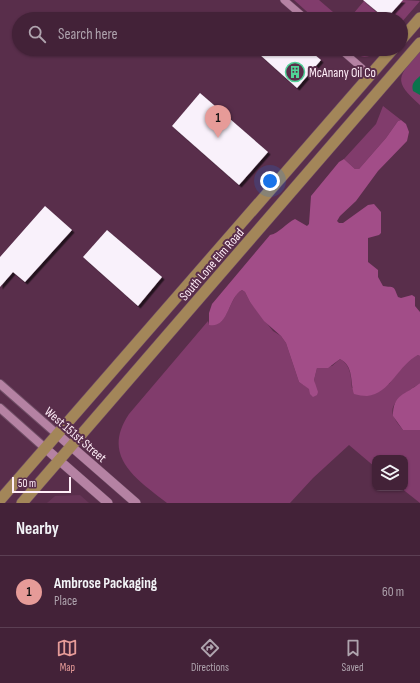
<!DOCTYPE html>
<html lang="en">
<head>
<meta charset="utf-8">
<style>
	body { margin:0; font-family:"Sofia Sans Condensed",sans-serif; background:#4d2f43; color:#f1f3f6 }
	.controls { position:absolute; right:12px; bottom:12px; display:grid; overflow:hidden; border-radius:8px; box-shadow:0 1px 3px #0004 }
	.controls button { width:36px; height:36px; display:grid; place-items:center; padding:0; border:0; border-bottom:1px solid #5b3f53; background:#432238; color:#f1f3f6; font:20px sans-serif }
	.scale { position:absolute; left:12px; bottom:10px; width:59px; box-sizing:border-box; padding-left:4px; border:2px solid #ffeef8; border-top:0; font-size:11px; line-height:14px; white-space:nowrap; color:#ffeef8; -webkit-text-stroke:3px #592e4b; paint-order:stroke }
	.you { position:absolute; left:270px; top:181px; width:14px; height:14px; margin:-10px; border:3px solid #fff; border-radius:50%; background:#1a73e8; box-shadow:0 0 0 6px #1a73e833 }
	.badge { display:grid; place-items:center; width:26px; height:26px; border-radius:50%; background:#e69b98; color:#111; font-size:13px; font-weight:700 }
	.pin { position:absolute; translate:-50% -33px; filter:drop-shadow(0 1px 2px #0008) }
	.pin::after { content:''; position:absolute; top:21px; width:14px; height:12px; background:inherit; clip-path:polygon(0 0,100% 0,50% 100%) }
	.list { margin:0; padding:0; list-style:none }
	h2 { display:flex; justify-content:space-between; align-items:center; height:52px; margin:0; padding:0 16px; font-size:17px }
	h2 small { font-size:13px; font-weight:400; color:#afa4ae }
	.list li { display:grid; grid-template-columns:26px 1fr auto; gap:12px; align-items:center; box-sizing:border-box; height:72px; padding:0 16px; border-top:1px solid #5b3f53 }
	.list b { display:block; font-size:15px; white-space:nowrap }
	.list p { margin:0; font-size:13px; white-space:nowrap; color:#afa4ae }
	.list em { font-size:13px; font-style:normal; color:#afa4ae }
	.icon { flex:none; width:22px; height:22px; fill:none; stroke:currentColor; stroke-width:2; stroke-linecap:round; stroke-linejoin:round }
	.map { position:relative; flex:none; width:420px; height:503px; overflow:hidden }
	.search { position:absolute; background:#432238; box-shadow:0 1px 3px #0004; left:12px; right:12px; top:12px; height:44px; display:flex; align-items:center; gap:10px; box-sizing:border-box; padding:0 14px; border-radius:22px; color:#afa4ae; font-size:15px }
	.sheet { height:124px; background:#432238 }
	nav { display:flex; justify-content:space-around; align-items:center; box-sizing:border-box; height:56px; border-top:1px solid #5b3f53; background:#432238; font-size:11px; color:#afa4ae }
	nav a { display:grid; justify-items:center; gap:2px }
	nav .on { color:#e69b98 }
	.map>svg:first-child { display:block }
	.built { fill:#673557 }
	.green { fill:#813c6c }
	.forest { fill:#a24d88 }
	.water { fill:#0a734c }
	.building { fill:#f9f1fb; filter:url(#shadow) }
	.lines { fill:none; stroke-linecap:round; stroke-linejoin:round }
	.minor-casing { stroke:#6f4d65; stroke-width:8 }
	.tertiary-casing { stroke:#6f4d65; stroke-width:10 }
	.secondary-casing { stroke:#6f4d65; stroke-width:10 }
	.primary-casing { stroke:#6f4d65; stroke-width:12 }
	.minor { stroke:#b582a3; stroke-width:7 }
	.tertiary { stroke:#b582a3; stroke-width:8 }
	.secondary { stroke:#b582a3; stroke-width:9 }
	.primary { stroke:#a38659; stroke-width:11 }
	.labels { text-anchor:middle; stroke-width:4; stroke-linejoin:round; paint-order:stroke }
	.poi-label { font-size:13px; fill:#ffeef8; stroke:#592e4b; text-anchor:start }
	.street-label { font-size:13px; fill:#ffeef8; stroke:#592e4b }
</style>
</head>
<body>
<div class="map">
<svg width="420" height="503" viewBox="0 0 420 503">
	<defs>
		<filter id="shadow"><feDropShadow dx="2.5" dy="2.5" stdDeviation="0" flood-color="#0009"/></filter>
	</defs>
	<rect width="100%" height="100%" fill="#592e4b"/>
	<path class="built" d="M80,495L89,503H47L55,496Z"/>
	<g class="green">
		<path d="M294,0H319L333,12V14L330,19H315Z"/>
		<path d="M403,0L420,1L401,23V19H386Z"/>
		<path d="M364,1L378,13L373,19H364L358,13L353,17V14Z"/>
		<path d="M350,49H378C368,60 361,59 350,49Z"/>
		<path d="M420,51V105C392,80 398,77 420,51Z"/>
		<path d="M383,106L401,120L398,121L386,138L359,169H355L344,159L376,124Z"/>
		<path d="M242,290L245,292L250,302L273,331L281,336L286,343L299,382L310,389V394L315,385L314,380L317,368L332,366L340,359C351,365 351,377 352,388L389,384L409,359L418,355L420,356V383C411,390 386,402 394,417C396,422 400,426 403,430H420V503L401,488H405V458H375V467L349,445L313,478L290,503H167C135,478 101,456 129,414L208,321L209,324C229,329 228,297 242,290Z"/>
	</g>
	<g class="forest">
		<path d="M401,120L406,124L409,132L407,141L378,171L356,201L340,216L337,221L339,223H343L368,205L374,204L381,212V233L379,235L368,238V262L378,270V277L383,286C394,288 393,284 398,297L401,298L412,295L415,297V306L420,312V356L418,355C399,364 390,394 367,396C363,396 358,395 354,394C350,382 354,366 340,359L328,368H317L314,380L318,392L317,395L313,397L310,394L309,389L299,382L286,343L281,336L264,321L250,302L245,292L242,290C228,297 229,329 209,325V313L212,304L270,235C280,233 286,223 295,219L307,226L309,224L311,196L339,162L344,159L355,169H359L386,138L398,121Z"/>
		<path d="M420,383V430H403L393,416C393,394 405,395 420,383Z"/>
	</g>
	<path class="water" d="M420,76V95L413,91C411,83 415,81 420,76Z"/>
	<g class="building">
		<path d="M363,0H403L386,19Z"/>
		<path d="M261,49H308L321,60L297,88L258,53Z"/>
		<path d="M200,93L268,152L239,185L172,126Z"/>
		<path d="M45,206L72,230L25,282L13,272L0,287V257Z"/>
		<path d="M107,230L162,277L138,306L83,257Z"/>
	</g>
	<g class="lines">
		<defs>
			<g id="minor">
				<path d="M284,0L306,19"/>
				<path d="M340,49L370,75"/>
			</g>
			<g id="tertiary">
				<path d="M0,384L57,434"/>
				<path d="M0,408L45,448"/>
			</g>
			<g id="secondary">
				<path d="M57,434L136,503"/>
				<path d="M45,448L108,503"/>
			</g>
			<g id="primary">
				<path d="M401,40L420,18"/>
				<path d="M0,500L393,49"/>
				<path d="M22,503L420,43"/>
			</g>
		</defs>
		<use href="#minor" class="minor-casing"/>
		<use href="#tertiary" class="tertiary-casing"/>
		<use href="#secondary" class="secondary-casing"/>
		<use href="#primary" class="primary-casing"/>
		<use href="#minor" class="minor"/>
		<use href="#tertiary" class="tertiary"/>
		<use href="#secondary" class="secondary"/>
		<use href="#primary" class="primary"/>
	</g>
	<defs>
		<symbol id="building-ring" viewBox="-11 -11 22 22"><circle r="9.5" fill="#592e4b" stroke="#50d398" stroke-width="1.5"/><path d="M-4-6H4V6H1V3H-1V6H-4ZM-2.5-4.3h1.7v1.8h-1.7ZM.8-4.3h1.7v1.8H.8ZM-2.5-1h1.7V.8h-1.7ZM.8-1h1.7V.8H.8Z" fill="#50d398"/></symbol>
	</defs>
	<g fill-rule="evenodd">
		<use href="#building-ring" x="284" y="61" width="22" height="22"/>
	</g>
	<g class="labels">
		<g class="poi-label">
			<text x="309" y="77">McAnany Oil Co</text>
		</g>
		<g class="street-label">
			<text transform="translate(211 264) rotate(-49)" y="5">South Lone Elm Road</text>
			<text transform="translate(76 434) rotate(41)" y="5">West 151st Street</text>
		</g>
	</g>
</svg>
<div class="controls">
<button><svg class="icon" aria-label="layers" viewBox="0 0 24 24"><path d="M12 4l9 5-9 5-9-5zM3 14l9 5 9-5"/></svg></button>
</div>
<div class="scale">50 m</div>
<div class="you"></div>
<div class="pin badge" style="left:218px;top:138px">1</div>
<div class="search"><svg class="icon" aria-label="search" viewBox="0 0 24 24"><circle cx="10" cy="10" r="6"/><path d="M15 15l6 6"/></svg>Search here</div>
</div>
<section class="sheet">
<h2>Nearby<small></small></h2>
<ul class="list">
<li><span class="badge">1</span><div><b>Ambrose Packaging</b><p>Place</p></div><em>60 m</em></li>
</ul>
</section>
<nav>
<a class="on"><svg class="icon" aria-label="map" viewBox="0 0 24 24"><path d="M3 6l6-2 6 2 6-2v14l-6 2-6-2-6 2zM9 4v14M15 6v14"/></svg>Map</a>
<a><svg class="icon" aria-label="directions" viewBox="0 0 24 24"><path d="M12 3l9 9-9 9-9-9zM9 14v-3h6M13 9l2 2-2 2"/></svg>Directions</a>
<a><svg class="icon" aria-label="saved" viewBox="0 0 24 24"><path d="M7 4h10v16l-5-4-5 4z"/></svg>Saved</a>
</nav>
</body>
</html>
